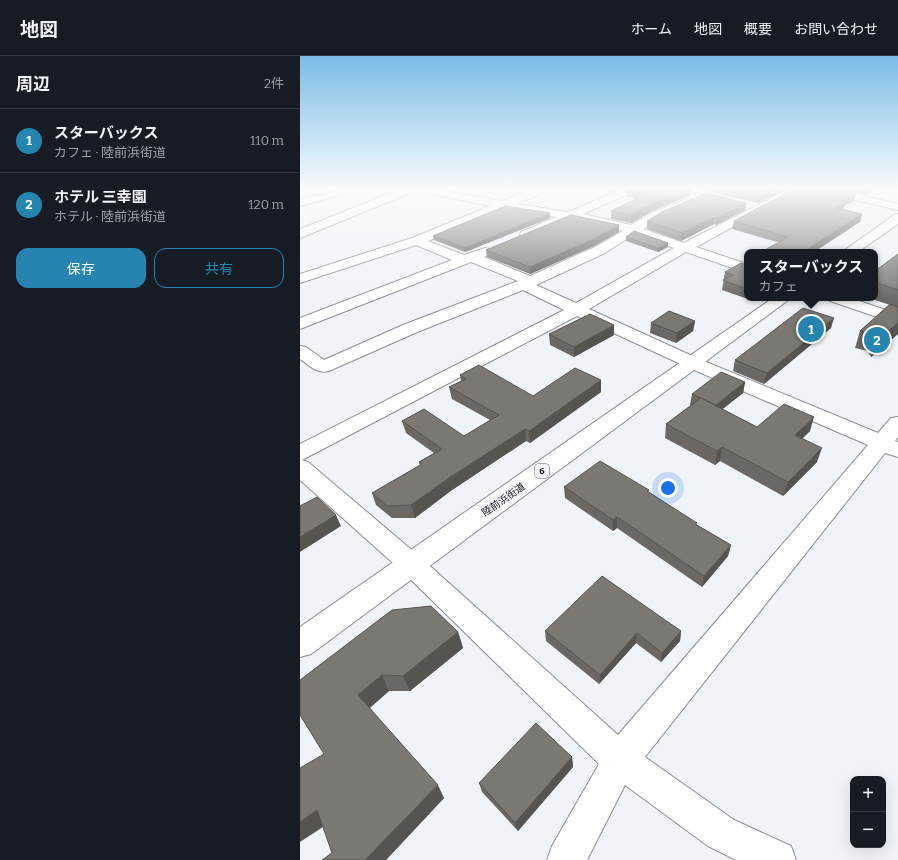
<!DOCTYPE html>
<html lang="ja">
<head>
<meta charset="utf-8">
<style>
	body { margin:0; font-family:Bitter,"Noto Sans JP",serif; background:#20242c; color:#f1f3f6 }
	.controls { position:absolute; right:12px; bottom:12px; display:grid; overflow:hidden; border-radius:8px; box-shadow:0 4px 16px #0002 }
	.controls button { width:36px; height:36px; display:grid; place-items:center; padding:0; border:0; border-bottom:1px solid #363941; background:#171b24; color:#f1f3f6; font:20px sans-serif }
	.you { position:absolute; left:368px; top:432px; width:14px; height:14px; margin:-10px; border:3px solid #fff; border-radius:50%; background:#1a73e8; box-shadow:0 0 0 6px #1a73e833 }
	.badge { display:grid; place-items:center; width:26px; height:26px; border-radius:50%; background:#2585b0; color:#fff; font-size:13px; font-weight:700 }
	.pin { position:absolute; translate:-50% -50%; border:2px solid #fff; box-shadow:0 1px 4px #0006 }
	.popup { position:absolute; left:444px; top:193px; width:134px; height:52px; box-sizing:border-box; display:grid; place-content:center; border-radius:8px; background:#171b24; filter:drop-shadow(0 1px 3px #0005); font-size:13px; white-space:nowrap; color:#9ea1a6 }
	.popup b { font-size:15px; color:#f1f3f6 }
	.popup::after { content:''; position:absolute; left:50%; top:100%; margin-left:-8px; border:8px solid transparent; border-top-color:#171b24 }
	.list { margin:0; padding:0; list-style:none }
	h2 { display:flex; justify-content:space-between; align-items:center; height:52px; margin:0; padding:0 16px; font-size:17px }
	h2 small { font-size:13px; font-weight:400; color:#9ea1a6 }
	.list li { display:grid; grid-template-columns:26px 1fr auto; gap:12px; align-items:center; box-sizing:border-box; height:64px; padding:0 16px; border-top:1px solid #363941 }
	.list b { display:block; font-size:15px; white-space:nowrap }
	.list p { margin:0; font-size:13px; white-space:nowrap; color:#9ea1a6 }
	.list em { font-size:13px; font-style:normal; color:#9ea1a6 }
	.actions { display:flex; gap:8px; padding:12px 16px }
	.actions a { flex:1; padding:9px 0; border:1px solid #2585b0; border-radius:12px; text-align:center; font-size:14px; color:#2585b0 }
	.actions .main { background:#2585b0; color:#fff }
	.map { position:relative; flex:none; width:598px; height:804px; overflow:hidden }
	header { display:flex; align-items:center; gap:24px; box-sizing:border-box; height:56px; padding:0 20px; background:#171b24; border-bottom:1px solid #363941 }
	header strong { font-size:19px }
	nav { display:flex; gap:22px; margin-inline-start:auto; font-size:14px }
	main { display:flex }
	aside { flex:1; background:#171b24 }
	.map>svg:first-child { display:block }
	.lines { fill:none; stroke-linecap:round; stroke-linejoin:round }
	.minor-casing { stroke:#8c8f93; stroke-width:2 }
	.major-casing { stroke:#8c8f93; stroke-width:2 }
	.highway-casing { stroke:#8c8f93; stroke-width:2 }
	.minor { fill:#fff; fill-rule:evenodd }
	.major { fill:#fff; fill-rule:evenodd }
	.highway { fill:#fff; fill-rule:evenodd }
	.wall { fill:#6a6764 }
	.shaded-wall { fill:#565451 }
	.building { fill:#7b7874; stroke:#565451 }
	.labels { text-anchor:middle; stroke-width:4; stroke-linejoin:round; paint-order:stroke }
	.shield { fill:#f0f4f9; stroke:#595b5e; stroke-width:1 }
	.shield-label { font-size:9px; font-weight:bold; fill:#18191b }
	.street-label { font-size:10px; fill:#18191b; stroke:#f0f4f9 }
</style>
</head>
<body>
<header>
<strong>地図</strong>
<nav><a>ホーム</a><a>地図</a><a>概要</a><a>お問い合わせ</a></nav>
</header>
<main>
<aside>
<h2>周辺<small>2件</small></h2>
<ul class="list">
<li><span class="badge">1</span><div><b>スターバックス</b><p>カフェ · 陸前浜街道</p></div><em>110 m</em></li>
<li><span class="badge">2</span><div><b>ホテル 三幸園</b><p>ホテル · 陸前浜街道</p></div><em>120 m</em></li>
</ul>
<div class="actions"><a class="main">保存</a><a>共有</a></div>
</aside>
<div class="map">
<svg width="598" height="804" viewBox="0 0 598 804">
	<rect width="100%" height="100%" fill="#f0f4f9"/>
	<g class="lines">
		<defs>
			<g id="minor">
				<path d="M41,133H57L56,135L0,150V144Z"/>
				<path d="M101,133H116L115,135L0,182V173Z"/>
				<path d="M118,133H135L202,145L233,133H247L246,135L217,148L268,156L323,133H336L335,135L283,158L331,169L353,156L389,142L395,145L393,147L361,162L343,173L384,187L489,133H502L396,191L447,208V217L386,196L289,253L399,303L578,377L591,362L598,361V381L595,385L598,386V401L585,397L345,701L434,764L491,790L496,804H436L408,790L325,729L287,804H247L252,790L299,708L102,515L0,424V388L264,254L223,234L115,277L29,315C17,318 10,310 0,303V290L6,291L24,304L103,269L218,225L171,206L0,273V262L152,204L116,189L0,227V218L112,182L190,150L123,136ZM205,153L256,161L221,176L220,179L221,182L226,183L271,164L323,175L295,191L230,220L184,201L192,196L190,193L185,192L164,199L128,185ZM334,178L374,192L276,247L236,229L305,197ZM277,260L387,311L568,389L318,679L120,501L8,406L2,404Z"/>
				<path d="M527,242H550L598,258V268L530,245Z"/>
			</g>
			<path id="major" d="M516,133H534L598,148V154L517,135Z"/>
			<g id="highway">
				<path d="M598,158V168L558,196H542L594,159Z"/>
				<path d="M473,242H491L11,598L0,601V571Z"/>
			</g>
		</defs>
		<use href="#minor" class="minor-casing"/>
		<use href="#major" class="major-casing"/>
		<use href="#highway" class="highway-casing"/>
		<use href="#minor" class="minor"/>
		<use href="#major" class="major"/>
		<use href="#highway" class="highway"/>
	</g>
	<g class="wall">
		<path d="M300,133H320L312,136Z"/>
		<path d="M327,133L390,139L352,155L331,167L311,163V155L336,143L326,140Z"/>
		<path d="M400,133H486L458,147Z"/>
		<path d="M539,133H577L565,139Z"/>
		<path d="M554,145L544,150L543,153L562,158L560,166L477,186L432,173L434,165Z"/>
		<path d="M446,147L445,154L416,169L414,168L381,185L347,173V165Z"/>
		<path d="M250,162L165,196L134,184L133,180Z"/>
		<path d="M319,169V176L294,190L230,218L187,201L186,194Z"/>
		<path d="M326,181L368,187V191L358,196L326,185Z"/>
		<path d="M598,198V278L571,301L568,295L555,292L560,275L590,249L569,242H575V215Z"/>
		<path d="M447,209V240L445,242L422,234L425,216Z"/>
		<path d="M395,265L393,275L376,287L350,277L351,267Z"/>
		<path d="M531,272L464,328L433,315L435,304Z"/>
		<path d="M249,278L314,279L274,301L250,289Z"/>
		<path d="M160,319L233,340L301,336L230,387L226,385L152,434L115,462H92L76,449L72,437L120,409L119,406L134,397L106,377L102,365L164,380L190,364L152,343L149,331L161,325Z"/>
		<path d="M445,326L443,337L422,353L457,371L510,375L502,383L517,406L483,440L420,405L415,409L365,382L366,368L391,349H390L392,338Z"/>
		<path d="M264,431L349,436L397,469L431,489L428,500L402,531L317,472L313,475L265,442Z"/>
		<path d="M92,554L158,576L163,592L110,635H89L70,652L144,742L86,804H22L32,797L24,698Z"/>
		<path d="M245,575H381L380,585L361,606L336,587L299,628L246,585Z"/>
		<path d="M272,701L273,711L218,775L182,736L179,727Z"/>
	</g>
	<g class="shaded-wall">
		<path d="M312,133H320L312,136Z"/>
		<path d="M389,133H391L390,139L352,155L331,167V159L353,147Z"/>
		<path d="M473,133H486L458,147L459,140Z"/>
		<path d="M567,133H577L565,139Z"/>
		<path d="M556,138L554,145L544,150L543,154L536,152L541,145Z"/>
		<path d="M446,147L445,154L416,169L417,162Z"/>
		<path d="M250,157V162L165,196V192Z"/>
		<path d="M562,158L560,166L514,196H503Z"/>
		<path d="M415,161L414,168L381,185L382,177Z"/>
		<path d="M319,169V176L294,190L230,218V211Z"/>
		<path d="M368,187V191L358,196V192Z"/>
		<path d="M447,232V240L445,242L446,233Z"/>
		<path d="M534,262L531,272L464,328L467,317Z"/>
		<path d="M395,265L393,275L376,287L377,277Z"/>
		<path d="M598,267V278L571,301L578,284Z"/>
		<path d="M314,269V279L274,301V291Z"/>
		<path d="M301,324V336L230,387L229,375Z"/>
		<path d="M445,326L443,337L414,360L416,349Z"/>
		<path d="M514,361L510,375L491,393L495,379Z"/>
		<path d="M225,373L226,385L152,434L115,462L111,449L149,422Z"/>
		<path d="M422,391L420,405L415,409L417,395Z"/>
		<path d="M522,392L517,406L483,440L488,426Z"/>
		<path d="M36,459L41,470L0,496V481Z"/>
		<path d="M317,461V472L313,475V464Z"/>
		<path d="M431,489L428,500L402,531L404,520Z"/>
		<path d="M381,575L380,585L361,606L362,597Z"/>
		<path d="M158,576L163,592L110,635L103,620Z"/>
		<path d="M337,577L336,587L299,628L300,619Z"/>
		<path d="M82,619L89,635L67,654L58,639Z"/>
		<path d="M272,701L273,711L218,775L215,767Z"/>
		<path d="M138,729L144,742L86,804H65Z"/>
		<path d="M17,754L29,767L0,786V766Z"/>
	</g>
	<g class="building">
		<path d="M327,133H389L353,147L331,159L311,155L346,138Z"/>
		<path d="M430,133H473L459,140Z"/>
		<path d="M494,133H534L556,138L541,145L545,146L536,152L562,158L503,196H461L488,181L434,165Z"/>
		<path d="M407,137L446,147L417,162L415,161L382,177L347,165L362,156Z"/>
		<path d="M205,150L250,157L165,192L133,180Z"/>
		<path d="M271,159L319,169L294,183L230,211L186,194Z"/>
		<path d="M334,175L368,187L358,192L326,181Z"/>
		<path d="M598,198V234L575,226V215Z"/>
		<path d="M441,207L447,209V232L446,233L423,224L433,219L425,216Z"/>
		<path d="M590,248L598,251V267L578,284L574,278L560,275Z"/>
		<path d="M503,252L534,262L467,317L435,304Z"/>
		<path d="M369,255L395,265L377,277L351,267Z"/>
		<path d="M290,258L314,269L274,291L249,278Z"/>
		<path d="M179,309L233,340L275,312L301,324L229,375L225,373L149,422L111,449L87,450L72,437L122,408L119,406L142,393L102,365L124,353L164,380L199,359L149,331L166,323L160,319Z"/>
		<path d="M421,316L445,326L416,349L392,338Z"/>
		<path d="M401,342L457,371L484,348L514,361L495,379L522,392L488,426L422,391L417,395L366,368Z"/>
		<path d="M300,405L349,434L347,435L397,467L395,468L431,489L404,520L317,461L313,464L264,431Z"/>
		<path d="M17,441L36,459L0,481V450Z"/>
		<path d="M302,520L381,575L362,597L337,577L300,619L245,575Z"/>
		<path d="M131,550L158,576L103,620L82,619L58,639L138,729L65,804H22L32,797L17,754L0,766V712L24,698L0,659V624L92,554Z"/>
		<path d="M236,667L272,701L215,767L179,727Z"/>
	</g>
	<linearGradient id="sky" x2="0" y2="1"><stop stop-color="#7bbce7"/><stop offset="0.54" stop-color="#f8fafc"/><stop offset="1" stop-color="#f8fafc" stop-opacity="0"/></linearGradient>
	<rect width="598" height="245" fill="url(#sky)"/>
	<g class="labels">
		<rect class="shield" x="235" y="408" width="14" height="14" rx="3"/>
		<g class="shield-label">
			<text x="242" y="418">6</text>
		</g>
		<g class="street-label">
			<text transform="translate(203 443) rotate(-35)" y="4">陸前浜街道</text>
		</g>
	</g>
</svg>
<div class="controls">
<button>+</button>
<button>−</button>
</div>
<div class="you"></div>
<div class="pin badge" style="left:511px;top:273px">1</div>
<div class="popup"><b>スターバックス</b>カフェ</div>
<div class="pin badge" style="left:577px;top:284px">2</div>
</div>
</main>
</body>
</html>
